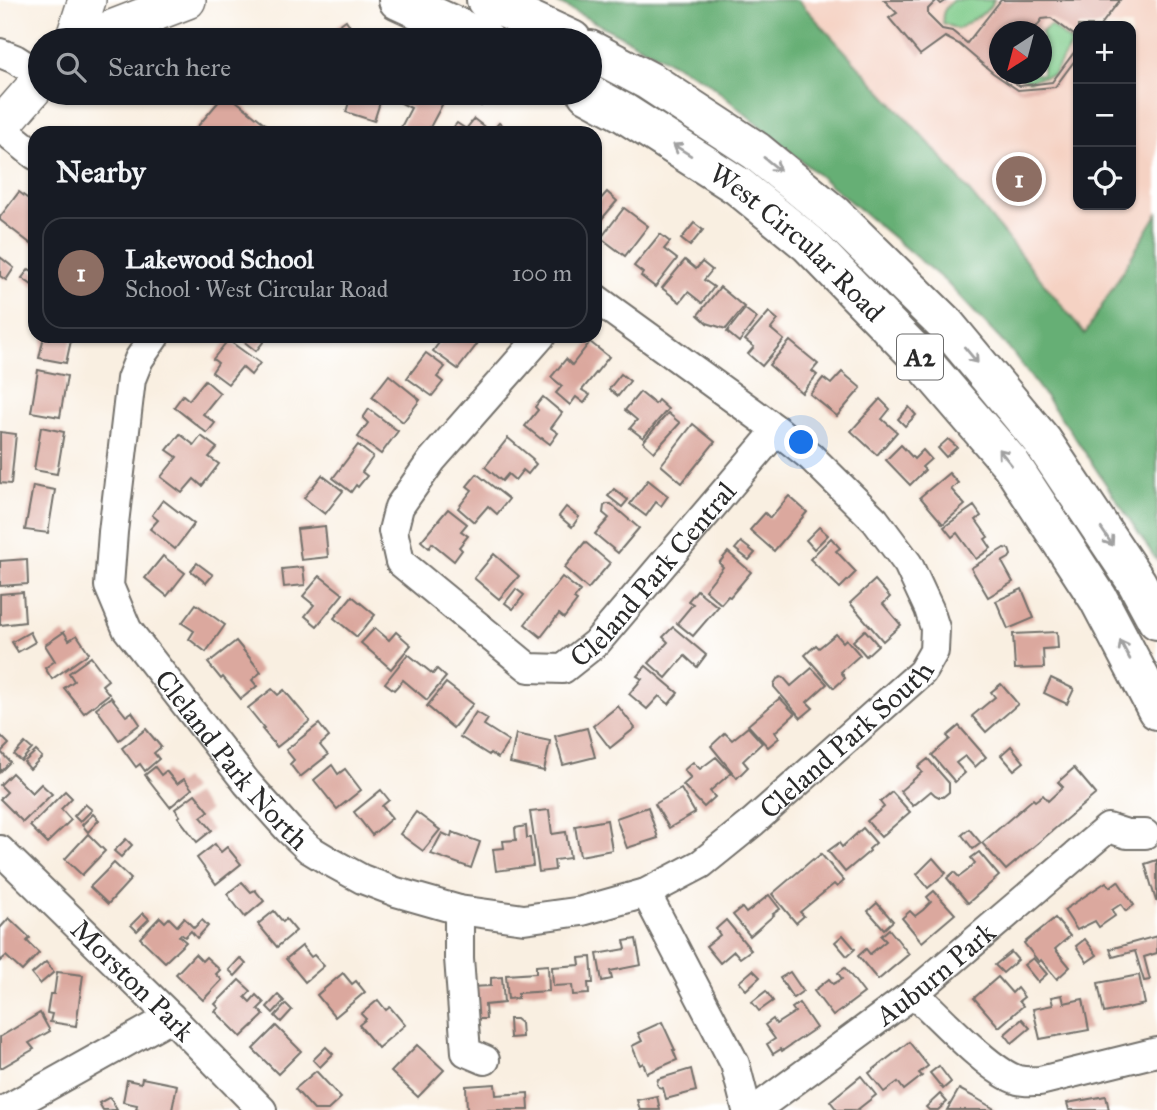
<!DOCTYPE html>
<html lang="en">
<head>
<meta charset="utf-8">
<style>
	body { margin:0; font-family:"IM FELL Great Primer",serif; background:#20242c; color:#f1f3f6 }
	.controls { position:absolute; right:21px; top:21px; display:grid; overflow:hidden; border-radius:14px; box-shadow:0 2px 5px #0004 }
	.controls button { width:63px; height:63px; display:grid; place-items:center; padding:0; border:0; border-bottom:2px solid #363941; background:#171b24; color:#f1f3f6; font:35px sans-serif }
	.compass { position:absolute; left:989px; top:21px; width:63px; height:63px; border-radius:50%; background:#171b24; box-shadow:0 2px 5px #0004; rotate:216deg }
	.you { position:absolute; left:802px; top:443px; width:24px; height:24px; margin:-18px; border:5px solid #fff; border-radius:50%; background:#1a73e8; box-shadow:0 0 0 10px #1a73e833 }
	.badge { display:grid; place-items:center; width:46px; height:46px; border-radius:50%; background:#d690ce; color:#fff; font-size:23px; font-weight:700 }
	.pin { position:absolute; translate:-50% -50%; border:4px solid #fff; box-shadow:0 2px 7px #0006 }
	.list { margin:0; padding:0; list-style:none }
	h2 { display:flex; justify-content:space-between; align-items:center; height:91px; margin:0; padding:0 28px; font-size:30px }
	h2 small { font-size:23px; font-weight:400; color:#9ea1a6 }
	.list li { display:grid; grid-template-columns:46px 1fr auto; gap:21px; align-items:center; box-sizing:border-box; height:112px; margin:0 14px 14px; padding:0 14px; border:2px solid #363941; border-radius:21px }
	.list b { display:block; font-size:26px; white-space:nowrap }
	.list p { margin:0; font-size:23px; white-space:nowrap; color:#9ea1a6 }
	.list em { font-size:23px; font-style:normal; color:#9ea1a6 }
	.icon { flex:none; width:38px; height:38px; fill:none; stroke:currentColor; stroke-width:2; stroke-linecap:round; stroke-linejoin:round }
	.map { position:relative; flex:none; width:1157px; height:1110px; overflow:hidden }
	.search { position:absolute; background:#171b24; box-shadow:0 2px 5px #0004; left:28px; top:28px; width:574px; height:77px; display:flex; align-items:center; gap:18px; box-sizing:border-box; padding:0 24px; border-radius:38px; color:#9ea1a6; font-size:26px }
	.panel { position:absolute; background:#171b24; box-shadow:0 2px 5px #0004; left:28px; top:126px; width:574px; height:217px; border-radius:21px }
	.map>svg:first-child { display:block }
	.built { fill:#f5d2c3; fill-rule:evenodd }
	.green { fill:#7ecb89; stroke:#547b5a; stroke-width:2 }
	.forest { fill:#66af75; stroke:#486d50; stroke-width:2 }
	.building { fill:#dba89e }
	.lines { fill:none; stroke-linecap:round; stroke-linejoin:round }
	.minor-casing { stroke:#73706b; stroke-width:32 }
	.major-casing { stroke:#73706b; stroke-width:40 }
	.highway-casing { stroke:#73706b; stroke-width:42 }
	.minor { stroke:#fff; stroke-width:28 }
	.major { stroke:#fff; stroke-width:37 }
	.highway { stroke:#fff; stroke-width:38 }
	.oneway { stroke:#a0a0a0 }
	.labels { text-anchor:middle; stroke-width:5; stroke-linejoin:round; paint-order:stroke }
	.shield { fill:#fff; stroke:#6b6b6b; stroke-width:2 }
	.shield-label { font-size:26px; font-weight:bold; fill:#2b2b2b }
	.street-label { font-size:28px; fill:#2b2b2b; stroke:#fff }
</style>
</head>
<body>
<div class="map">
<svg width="1157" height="1110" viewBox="0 0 1157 1110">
	<rect width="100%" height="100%" fill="#fff"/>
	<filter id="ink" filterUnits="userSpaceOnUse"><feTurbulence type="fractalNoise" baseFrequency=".0143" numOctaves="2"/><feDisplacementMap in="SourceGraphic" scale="14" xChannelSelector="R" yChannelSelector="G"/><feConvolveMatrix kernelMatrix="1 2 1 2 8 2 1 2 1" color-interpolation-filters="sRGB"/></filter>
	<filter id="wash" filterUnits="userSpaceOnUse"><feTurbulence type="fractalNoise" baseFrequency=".00686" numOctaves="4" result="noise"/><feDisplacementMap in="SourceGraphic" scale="28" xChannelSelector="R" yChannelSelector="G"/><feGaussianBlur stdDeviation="1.57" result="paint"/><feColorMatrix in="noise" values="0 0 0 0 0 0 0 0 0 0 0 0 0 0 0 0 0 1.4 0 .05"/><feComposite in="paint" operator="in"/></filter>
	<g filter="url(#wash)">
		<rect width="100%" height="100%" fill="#f9efe1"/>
		<path class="built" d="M798,0H1157V214L1085,334L938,153ZM1078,26H1131V205H1078ZM1000,32H1042V74H1000Z"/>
		<g class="green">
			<path d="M953,0H994C988,11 983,14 972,20C967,23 963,27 957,29L943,23C941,12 946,7 953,0Z"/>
			<path d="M1050,25L1072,43L1053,75L1037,78L1030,81L1016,75L1015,74H1042V32Z"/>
		</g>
		<path class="forest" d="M553,0H798L938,153L1085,334L1157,214V561L1070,430L1013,353L946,282L706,81Z"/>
		<g id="blocks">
			<g class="building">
				<path d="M884,0H947L941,4L937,0L928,9V15L942,29L952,31L967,43L1001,0H1120L1100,26H1078V38L1051,18L1042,19L1033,32H1000V74L1020,86L1052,82L1078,47V56L1055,87L1018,90L993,73L959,44L945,37L920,55L889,18L897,13Z"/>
				<path d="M346,20L356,35L348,40H345L336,27Z"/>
				<path d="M226,93L273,130L270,133H192Z"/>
				<path d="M332,93H383L374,121L346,112L350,99Z"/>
				<path d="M392,93H424L443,103L427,133H408L400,129L411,108L389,97Z"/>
				<path d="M470,93H492L481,106L468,96Z"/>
				<path d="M474,119L491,132L499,123L506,129L503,133H449L457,123L466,129Z"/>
				<path d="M19,192L35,204V247L0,220V217Z"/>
				<path d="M607,192L617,201L595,227V198L599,201Z"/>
				<path d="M624,208L648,226L625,256L601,238Z"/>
				<path d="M694,223L703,230L690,246L681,239Z"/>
				<path d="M660,234L670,242L664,249L677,259L655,287L641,276L643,273L634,266Z"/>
				<path d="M0,257L14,268L6,280L0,276Z"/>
				<path d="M685,260L696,269L702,262L712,270L704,280L714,287L702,303L688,292L680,302L662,288Z"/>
				<path d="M29,269L35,273V287L22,278Z"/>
				<path d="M720,287L744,307L726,329L707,323L698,315Z"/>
				<path d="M745,309L757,318L739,342L727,332Z"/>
				<path d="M769,312L778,320L771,329L784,340L762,366L748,354L754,347L745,340Z"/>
				<path d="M44,336H72L66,363L39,358Z"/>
				<path d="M237,336H268L256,351Z"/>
				<path d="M444,336H469L478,343L458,369L433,351Z"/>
				<path d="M228,340L260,363L251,375L242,367L228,384L212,372L218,363L213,359Z"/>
				<path d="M790,341L818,364L812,371L817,375L802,393L769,365Z"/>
				<path d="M590,342L609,357L582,390L590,395L584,403L576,397L570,405L556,393L562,386L551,377L566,359L572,365Z"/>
				<path d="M426,353L445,367L437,377L443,382L432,396L407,378Z"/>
				<path d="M38,370L67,376L60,417L31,412Z"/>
				<path d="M842,372L861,388L837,416L810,394L823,378L831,384Z"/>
				<path d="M621,374L630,381L618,396L609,389Z"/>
				<path d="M389,375L420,400L403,422L372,397Z"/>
				<path d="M205,380L220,393L203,414L215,423L207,433L174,407L183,395L189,400Z"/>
				<path d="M640,392L655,404L658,400L668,409L643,438L630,428L637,420L625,410Z"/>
				<path d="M543,397L562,413L551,428L558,433L550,444L542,438L541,439L525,426L538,410L535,407Z"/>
				<path d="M880,399L890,409L882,419L897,432L877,455L851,431Z"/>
				<path d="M909,407L916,415L905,426L898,419Z"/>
				<path d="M369,409L398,431L381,454L358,437L368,423L363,418Z"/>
				<path d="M668,413L680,423L654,452L643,442Z"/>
				<path d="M693,424L715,442L682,483L661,465Z"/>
				<path d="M41,427L64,432L57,474L34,470Z"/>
				<path d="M0,432L16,434L11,484L0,483Z"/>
				<path d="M180,434L194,445L201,436L217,448L209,457L219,464L202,486L194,479L182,493L161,477L177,457L167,450Z"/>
				<path d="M508,438L533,459L532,460L536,464L528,474L523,470L515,480L508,474L502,481L485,467Z"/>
				<path d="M948,439L957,447L946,457L938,448Z"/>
				<path d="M358,445L373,457L362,472L367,476L358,487L356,485L351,492L333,478Z"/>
				<path d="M901,445L914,459L923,450L931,459L922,467L925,470L910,485L886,460Z"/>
				<path d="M949,473L958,483L951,489L965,505L943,524L920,497Z"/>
				<path d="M477,474L509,499L497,514L488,506L474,522L458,508L472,490L467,486Z"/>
				<path d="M322,475L343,491L325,514L304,498Z"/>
				<path d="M648,480L668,496L661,506L656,502L646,516L630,504Z"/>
				<path d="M33,486L55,490L48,533L25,530Z"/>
				<path d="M614,489L628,500L622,507L608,496Z"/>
				<path d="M789,496L807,512L774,551L750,530L765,513L770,518Z"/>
				<path d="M163,500L194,524L175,549L150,529L158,520L152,515Z"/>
				<path d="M607,504H611L639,528L618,553L595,534L609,518L603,513L604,506Z"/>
				<path d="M974,506L981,516L976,520L988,537L985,539L991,548L976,559L957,533L952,537L944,527Z"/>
				<path d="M566,507L579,517L572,527L559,516Z"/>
				<path d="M448,509L467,524L461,531L468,536L459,547L462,550L454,561L432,543L429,548L421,541Z"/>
				<path d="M325,526L328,557L301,560L297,529Z"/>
				<path d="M819,527L828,535L814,549L806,540Z"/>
				<path d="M831,538L840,548L836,551L856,572L840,588L810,559Z"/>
				<path d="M585,542L610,563L588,589L564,568Z"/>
				<path d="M741,542L755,553L749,560L735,549Z"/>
				<path d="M1004,548L1009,549L1011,555L1009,558L1002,562L1013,582L988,597L971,568Z"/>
				<path d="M728,552L751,572L730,597L728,596L721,604L705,590L723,567L719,563Z"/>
				<path d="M494,554L519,576L499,599L474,578Z"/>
				<path d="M163,556L185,573L167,596L145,578Z"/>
				<path d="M27,559L28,584L0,586V561Z"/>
				<path d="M197,563L213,575L206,583L191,571Z"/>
				<path d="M303,567L305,585L284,587L282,569Z"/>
				<path d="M320,576L343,594L317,626L305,616L314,605L303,596Z"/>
				<path d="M562,577L580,591L574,599L577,601L564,618L559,614L541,637L525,624Z"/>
				<path d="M875,580L890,597L883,604L901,625L883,641L850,603Z"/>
				<path d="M516,589L524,595L513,609L505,603Z"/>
				<path d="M1022,589L1034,618L1008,629L996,601Z"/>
				<path d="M697,590L718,607L693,636L677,623L693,604L688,601Z"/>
				<path d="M23,592L25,622L0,625V594Z"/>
				<path d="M352,596L375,615L357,637L334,618Z"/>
				<path d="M196,604L225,625L206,652L189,639L194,631L182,623Z"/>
				<path d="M673,627L706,655L697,667L685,656L666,678L649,663L668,642L663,637Z"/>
				<path d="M375,628L389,640L396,632L411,645L391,669L361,643Z"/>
				<path d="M865,630L878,645L866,656L853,641Z"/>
				<path d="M30,632L35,642L18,652L12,642Z"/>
				<path d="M64,632L69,640L77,635L89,653L52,679L45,668L55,661L45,645Z"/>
				<path d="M1057,632L1058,648L1043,649L1044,668L1015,669L1013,634Z"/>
				<path d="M836,634L843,642L846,639L860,655L841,672L845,678L834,688L805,655L816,645L819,648Z"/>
				<path d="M236,641L261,672L252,680L257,686L241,699L223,677L221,679L208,663Z"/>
				<path d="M408,654L433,674L437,669L446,677L427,700L403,680L394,690L385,683Z"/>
				<path d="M91,657L108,680L102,685L109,694L84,713L64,688L74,681L69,673Z"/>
				<path d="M646,666L678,693L669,704L659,696L647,709L629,694L642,679L637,676Z"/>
				<path d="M812,668L827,684L807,702L813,708L801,718L774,687V684L777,679L781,677L784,678L791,686Z"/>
				<path d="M1051,678L1074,689L1067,704L1044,693Z"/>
				<path d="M446,683L473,704L453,728L427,706Z"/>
				<path d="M1001,684L1018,704L986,732L972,716L995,697L991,692Z"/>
				<path d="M272,689L278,695L284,690L310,721L277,747L262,729L264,728L248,708Z"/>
				<path d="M111,697L126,716L132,712L140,724L119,740L96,708Z"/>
				<path d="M780,698L795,714L775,732L779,738L768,747L748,725Z"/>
				<path d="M618,706L635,728L610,748L593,726Z"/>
				<path d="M476,712L488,719L484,725L509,741L498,758L490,753L489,755L460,737Z"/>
				<path d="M319,724L329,737L320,745L328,755L300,777L290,764L294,760L286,750Z"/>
				<path d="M959,726L986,757L975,767L965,756L956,763L965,773L955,782L932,755L950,739L947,736Z"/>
				<path d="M748,727L762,743L743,761L748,767L737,778L711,746L725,733L732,740Z"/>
				<path d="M587,728L595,757L563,765L555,736Z"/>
				<path d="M146,729L161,747L154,753L159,759L145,771L140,764L136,767L122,748Z"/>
				<path d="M516,734L550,741L544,771L510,763Z"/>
				<path d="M0,735L9,744L1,752L10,762L0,772Z"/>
				<path d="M25,743L32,749L21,761L14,755Z"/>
				<path d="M1011,746L1024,762L1014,770L1001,755Z"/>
				<path d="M36,751L42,757L30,769L24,762Z"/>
				<path d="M716,757L731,773L710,791L715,797L704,807L683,785L691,778L684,770L693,762L700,769Z"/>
				<path d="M928,759L949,783V792L943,797H939L935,795L931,791L913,806L900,791L922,772L918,767Z"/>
				<path d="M332,765L338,774L345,769L361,790L337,809L314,780Z"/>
				<path d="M155,767L161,775L166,771L177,784L184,779L192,789L170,807L145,775Z"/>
				<path d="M1074,768L1096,794L1006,870L982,843L1033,799L1035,801L1043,795L1048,801L1063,787L1058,782Z"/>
				<path d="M12,773L32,793L41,784L52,794L23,822L0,799L7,792L0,785Z"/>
				<path d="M681,789L695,813L669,828L655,804Z"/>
				<path d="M381,790L389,800L382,806L392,818L372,835L354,812Z"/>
				<path d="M65,791L72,798L61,809L71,820L47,843L30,826Z"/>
				<path d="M892,792L910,812L881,837L867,821L884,807L880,802Z"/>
				<path d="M195,794L209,811L201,817L212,830L197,842L178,817L180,816L175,809Z"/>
				<path d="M85,804L92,810L80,822L74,816Z"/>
				<path d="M648,807L658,838L627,848L616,818Z"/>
				<path d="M549,810L552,834L566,832L570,858L554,860L555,870L539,872L530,812Z"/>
				<path d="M416,812L440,830L423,851L400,834Z"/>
				<path d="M93,814L99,820L88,832L82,825Z"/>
				<path d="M607,820L612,850L580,856L575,826Z"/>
				<path d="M526,826L527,838H530L533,866L496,871L493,849L504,848L503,841L516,840L515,828Z"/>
				<path d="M863,828L876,843L869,849L870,851L845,872L828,851L839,843L842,847Z"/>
				<path d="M969,829L981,843L973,849L962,835Z"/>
				<path d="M452,832L480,842L471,868L431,854L442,833L451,837Z"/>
				<path d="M88,834L105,851L82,875L65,859Z"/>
				<path d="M126,839L132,845L121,857L114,851Z"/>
				<path d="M215,844L221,852L227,847L241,864L216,884L197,858Z"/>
				<path d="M979,852L999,876L968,903L947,878L954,872L959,877L967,871L975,863L971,858Z"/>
				<path d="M821,854L844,881L837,887L834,884L800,912L804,916L796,923L772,894L813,859L814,860Z"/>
				<path d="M933,858L946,873L928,888L917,874Z"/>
				<path d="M1157,860V901H1156L1145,864Z"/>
				<path d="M114,863L131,879L108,904L90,887Z"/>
				<path d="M1118,881L1134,905L1126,911L1121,904L1112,910L1115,916L1099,927L1095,921L1077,930L1064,910L1106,882L1110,887Z"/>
				<path d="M242,882L251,892L255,890L264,901L245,917L227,894Z"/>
				<path d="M934,891L955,914L922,942L902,918L910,911L915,916L923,910L931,902L927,897Z"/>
				<path d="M769,895L780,909L773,914L774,915L750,936L733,915L742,908L746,913Z"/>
				<path d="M877,903L893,921L884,929L868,911Z"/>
				<path d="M274,911L283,922L286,919L296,931L277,947L258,924Z"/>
				<path d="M143,913L149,919L137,931L131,925Z"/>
				<path d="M160,917L165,922L169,918L177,926L184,918L194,928L202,920L208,926L197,938L191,931L185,937L181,934L179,936L186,942L165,962L140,938Z"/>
				<path d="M9,918L30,938L27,941L39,953L22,971L6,956L0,961V928Z"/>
				<path d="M1055,918L1070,936L1055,949L1070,967L1057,979L1041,960L1039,962L1024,943Z"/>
				<path d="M726,920L751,950L740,958L734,951L720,963L706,946L720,935L716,929Z"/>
				<path d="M889,929L909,954L878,980L858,956L866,949L870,954L886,941L881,936Z"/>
				<path d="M843,935L855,949L847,956L835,942Z"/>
				<path d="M1157,936V953L1144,957L1150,980L1144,981L1135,951L1113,957L1110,949Z"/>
				<path d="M636,939L641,965L610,971L612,979L602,981L597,954L626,949L624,941Z"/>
				<path d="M1085,939L1097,955L1087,962L1076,946Z"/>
				<path d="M302,946L311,957L314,955L324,966L305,982L286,959Z"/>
				<path d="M1011,952L1018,960L1003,973L995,965Z"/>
				<path d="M195,954L202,961L206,957L220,970L216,974L222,980L203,1000L176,974Z"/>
				<path d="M591,957L593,983H588L589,994L573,995L572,985L553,986L552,967L580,965L579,958Z"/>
				<path d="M240,958L246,964L235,976L229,970Z"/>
				<path d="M1033,958L1047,974L1038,982L1024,965Z"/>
				<path d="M46,962L54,972L40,984L32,974Z"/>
				<path d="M548,965L549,991L518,993V998L508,999L506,975L536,973V966Z"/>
				<path d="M845,968L864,993L833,1016L814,991L829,979L833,984L842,979L838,973Z"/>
				<path d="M753,970L760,977L746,990L739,982Z"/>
				<path d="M57,972L83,975L76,1026L50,1022L52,1014L47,1013L50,994H54Z"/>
				<path d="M790,972L803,991L793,998L780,978Z"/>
				<path d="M343,973L352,984L356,981L365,992L335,1017L317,995Z"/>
				<path d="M1139,975L1145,1004L1104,1013L1098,983Z"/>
				<path d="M502,977L504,1003L485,1005L486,1019H475L471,987L491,986V978Z"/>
				<path d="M998,977L1012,993L1017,988L1024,997L1019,1001L1023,1006L999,1027L974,998Z"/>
				<path d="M239,980L251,991L245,997L250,1002L256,995L264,1003L258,1009L264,1015L241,1037L215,1011L219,1008L215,1004Z"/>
				<path d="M766,991L773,1001L759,1011L752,1002Z"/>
				<path d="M278,995L284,1001L273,1013L267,1007Z"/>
				<path d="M1062,995L1064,1003L1083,999L1089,1030L1040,1039L1033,1009L1053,1005L1051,997Z"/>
				<path d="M378,1000L386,1010L390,1007L405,1025L378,1048L359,1025L366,1019L361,1014Z"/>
				<path d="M799,1003L816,1028L782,1051L781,1049L773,1054L767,1044L775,1039L765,1025L773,1019L776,1024L795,1012L792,1008Z"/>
				<path d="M286,1004L292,1010L281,1022L275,1016Z"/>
				<path d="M40,1013L50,1031L29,1043L34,1049L1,1068L0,1066V1037Z"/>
				<path d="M509,1019H516L521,1023L522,1037L510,1038Z"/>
				<path d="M1022,1019L1030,1028L1012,1043L1005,1034Z"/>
				<path d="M662,1022L675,1050H673L677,1060L647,1073L643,1063L640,1065L632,1046L642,1041L638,1033Z"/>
				<path d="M276,1026L301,1051L278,1074L253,1049Z"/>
				<path d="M909,1042L928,1066L919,1073L922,1076L904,1090L898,1082L884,1092L869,1073Z"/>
				<path d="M417,1045L444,1070L418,1097L391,1072Z"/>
				<path d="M326,1047L333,1054L320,1067L313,1060Z"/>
				<path d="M939,1066L951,1082L943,1089L930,1073Z"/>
				<path d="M691,1069L696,1091L666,1099L663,1088L659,1087L657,1084L658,1079Z"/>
				<path d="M316,1071L341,1098L328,1110H314L295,1089Z"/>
				<path d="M861,1076L876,1095L857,1110H837L830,1101Z"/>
				<path d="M142,1078L177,1085L172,1110H136L137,1105L123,1102L127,1080L141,1083Z"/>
				<path d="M495,1084L496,1095L528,1093L529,1110H467L466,1086Z"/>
				<path d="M959,1089L976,1098L996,1110H947Z"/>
				<path d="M940,1094L947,1102L938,1110H929L926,1107Z"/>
				<path d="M657,1096L660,1110H640L637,1100Z"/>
				<path d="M1106,1096L1109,1110H1069L1067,1103Z"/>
				<path d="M110,1097L117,1110H103L99,1103Z"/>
			</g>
		</g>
	</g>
	<g filter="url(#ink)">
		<use href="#blocks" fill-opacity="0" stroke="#73706b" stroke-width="2"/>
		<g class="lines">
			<defs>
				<g id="minor">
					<path d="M0,53L15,59L40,75"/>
					<path d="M0,127L35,155"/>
					<path id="s1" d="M155,336L139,359L131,379L113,532L109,586L127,629L247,783L289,830L309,849L329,861L362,879L396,892L459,910L524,919L582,911L646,893L701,864L753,822L922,672L934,651L935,628L929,609L908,564L875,520L811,457L777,430L595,298"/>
					<path id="s2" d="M541,336L432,460L399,507L393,531L400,562L529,668L563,669L597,642L777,430"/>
					<path id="s3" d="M0,850L171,1017L262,1110"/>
					<path d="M646,893L735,1064L747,1110"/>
					<path d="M459,910V958L466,1052L485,1060"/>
					<path d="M914,993C937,1014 991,1073 1018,1080C1025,1082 1033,1081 1040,1081L1157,1052"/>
					<path d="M5,1110L171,1017"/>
					<path id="s4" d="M755,1110L914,993L1108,828L1127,834H1145"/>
				</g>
				<g id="major">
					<path d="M74,40L87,0"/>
					<path d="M83,40L187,0"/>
					<path d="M0,127L40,81"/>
				</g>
				<g id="highway">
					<path d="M398,0L485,40"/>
					<path d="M486,0L572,40"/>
					<path d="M590,50L649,81L756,151L834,215L945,324L1043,442L1137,583L1157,620"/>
					<path id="s5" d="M587,93L624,113L738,186L809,244L919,357L1011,464L1098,598L1157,710"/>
				</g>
			</defs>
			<use href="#minor" class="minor-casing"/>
			<use href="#major" class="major-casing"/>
			<use href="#highway" class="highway-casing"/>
			<use href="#minor" class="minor"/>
			<use href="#major" class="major"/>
			<use href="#highway" class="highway"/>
		</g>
		<defs><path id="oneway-shaft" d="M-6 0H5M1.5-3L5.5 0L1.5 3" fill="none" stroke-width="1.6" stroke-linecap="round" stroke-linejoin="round" transform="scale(1.75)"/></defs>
		<g class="oneway">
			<use href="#oneway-shaft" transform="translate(682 150) rotate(-148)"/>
			<use href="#oneway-shaft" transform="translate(772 164) rotate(39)"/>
			<use href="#oneway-shaft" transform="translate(971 355) rotate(50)"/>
			<use href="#oneway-shaft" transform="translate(1005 457) rotate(-129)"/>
			<use href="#oneway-shaft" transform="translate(1107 537) rotate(56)"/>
			<use href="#oneway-shaft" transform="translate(1125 650) rotate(-118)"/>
		</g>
	</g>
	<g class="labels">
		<rect class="shield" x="897" y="334.5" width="46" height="45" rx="5"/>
		<g class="shield-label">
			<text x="920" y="366">A2</text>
		</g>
		<g class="street-label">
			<text dy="10" stroke="none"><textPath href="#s5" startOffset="259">West Circular Road</textPath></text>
			<text dy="10" stroke="none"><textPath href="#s2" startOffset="611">Cleland Park Central</textPath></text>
			<text dy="10" stroke="none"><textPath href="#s1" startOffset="1197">Cleland Park South</textPath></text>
			<text dy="10" stroke="none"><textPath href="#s1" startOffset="472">Cleland Park North</textPath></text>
			<text dy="10" stroke="none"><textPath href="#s4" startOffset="226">Auburn Park</textPath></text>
			<text dy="10" stroke="none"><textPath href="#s3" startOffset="186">Morston Park</textPath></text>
		</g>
	</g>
</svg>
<div class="controls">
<button>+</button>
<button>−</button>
<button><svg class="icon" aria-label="locate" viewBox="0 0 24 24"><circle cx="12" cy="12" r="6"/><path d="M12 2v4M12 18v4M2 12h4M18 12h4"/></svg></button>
</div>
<svg class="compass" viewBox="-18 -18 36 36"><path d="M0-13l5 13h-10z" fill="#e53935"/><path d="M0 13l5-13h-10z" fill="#9ea1a6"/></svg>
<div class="you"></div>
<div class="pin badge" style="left:1019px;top:179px;background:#8d6e63">1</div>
<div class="search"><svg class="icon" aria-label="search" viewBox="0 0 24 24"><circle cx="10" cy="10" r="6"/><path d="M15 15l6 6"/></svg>Search here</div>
<section class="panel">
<h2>Nearby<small></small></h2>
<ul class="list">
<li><span class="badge" style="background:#8d6e63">1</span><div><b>Lakewood School</b><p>School · West Circular Road</p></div><em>100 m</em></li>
</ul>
</section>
</div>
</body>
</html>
